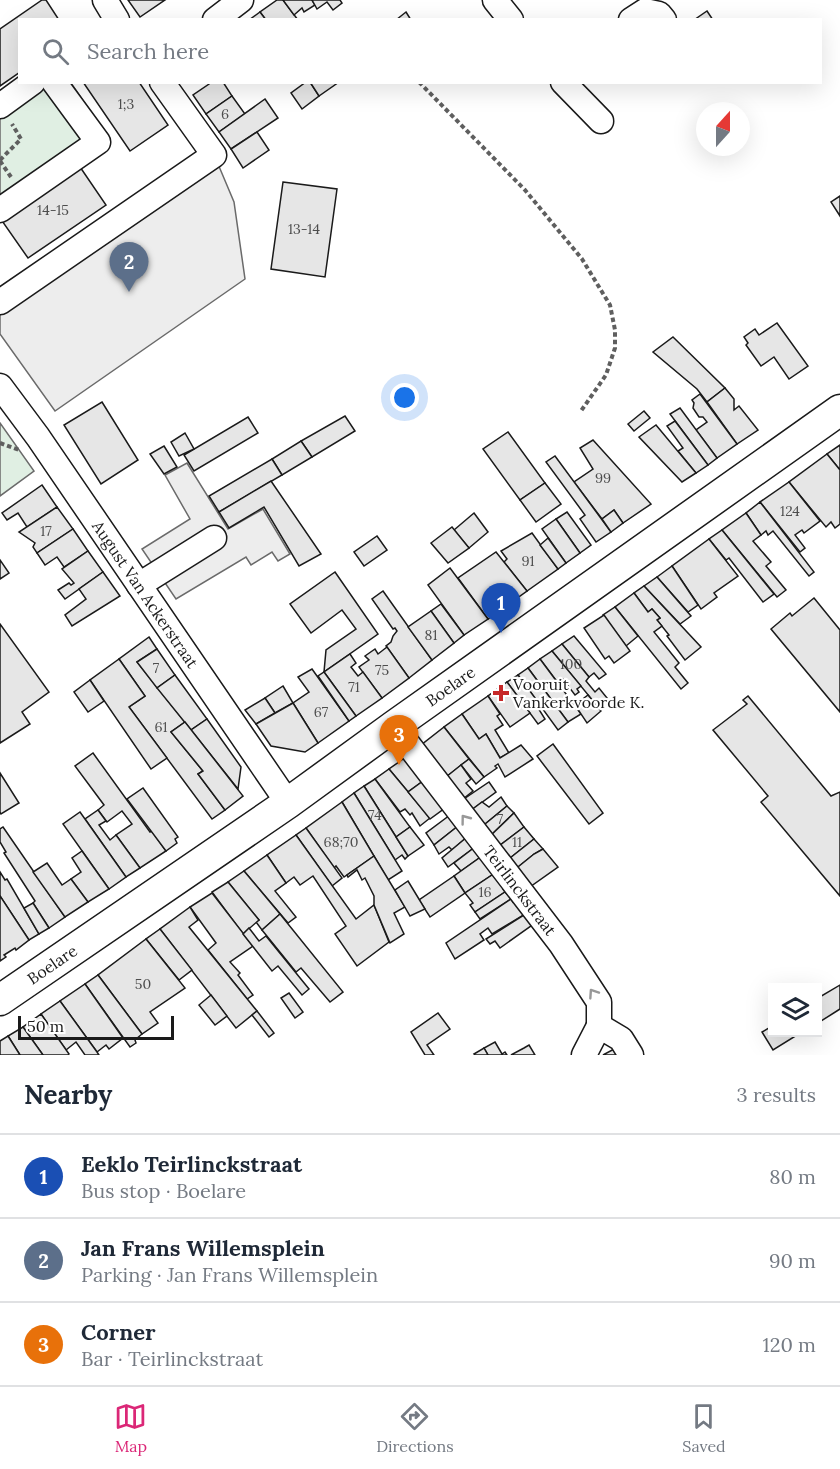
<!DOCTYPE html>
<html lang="en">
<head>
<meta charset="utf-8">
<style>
	body { margin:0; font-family:Lora,serif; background:#f2f2f3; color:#1f2937 }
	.controls { position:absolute; right:18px; bottom:18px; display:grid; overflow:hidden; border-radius:0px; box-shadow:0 6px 24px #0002 }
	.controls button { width:54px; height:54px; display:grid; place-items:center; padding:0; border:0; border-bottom:2px solid #e0e1e3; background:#fff; color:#1f2937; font:30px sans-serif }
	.compass { position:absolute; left:696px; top:102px; width:54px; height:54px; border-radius:50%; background:#fff; box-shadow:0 6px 24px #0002; rotate:21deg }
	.scale { position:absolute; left:18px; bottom:15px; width:156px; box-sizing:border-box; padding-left:6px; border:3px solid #1a1a1a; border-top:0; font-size:16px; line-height:21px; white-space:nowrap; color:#1a1a1a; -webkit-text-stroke:4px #fff; paint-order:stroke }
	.you { position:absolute; left:405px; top:398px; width:21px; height:21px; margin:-15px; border:4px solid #fff; border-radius:50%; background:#1a73e8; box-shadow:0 0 0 9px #1a73e833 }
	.badge { display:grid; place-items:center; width:39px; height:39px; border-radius:50%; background:#db2777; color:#fff; font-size:20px; font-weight:700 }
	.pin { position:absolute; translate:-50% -50px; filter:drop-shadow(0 2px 3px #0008) }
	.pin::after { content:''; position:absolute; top:32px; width:21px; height:18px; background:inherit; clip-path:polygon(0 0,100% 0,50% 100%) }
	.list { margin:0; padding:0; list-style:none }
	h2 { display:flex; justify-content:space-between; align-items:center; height:78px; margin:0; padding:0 24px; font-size:26px }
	h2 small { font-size:20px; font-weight:400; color:#747a83 }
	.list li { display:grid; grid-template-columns:39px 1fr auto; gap:18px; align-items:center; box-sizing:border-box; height:84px; padding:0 24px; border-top:2px solid #e0e1e3 }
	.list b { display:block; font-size:22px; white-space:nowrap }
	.list p { margin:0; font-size:20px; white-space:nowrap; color:#747a83 }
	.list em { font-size:20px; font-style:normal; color:#747a83 }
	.icon { flex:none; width:33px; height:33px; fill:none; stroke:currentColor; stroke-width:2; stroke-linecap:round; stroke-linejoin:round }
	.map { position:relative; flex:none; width:840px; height:1055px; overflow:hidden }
	.search { position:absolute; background:#fff; box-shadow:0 6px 24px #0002; left:18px; right:18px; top:18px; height:66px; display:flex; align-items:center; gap:15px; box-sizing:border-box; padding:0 21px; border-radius:0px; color:#747a83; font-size:22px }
	.sheet { height:330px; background:#fff }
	nav { display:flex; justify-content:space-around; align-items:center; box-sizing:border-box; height:84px; border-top:2px solid #e0e1e3; background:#fff; font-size:16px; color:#747a83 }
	nav a { display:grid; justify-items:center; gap:3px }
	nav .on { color:#db2777 }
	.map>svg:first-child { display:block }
	.green { fill:#e0efe3; stroke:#6a6a6a; stroke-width:1.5 }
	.parking { fill:#ededed; stroke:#6a6a6a; stroke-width:1.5 }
	.building { fill:#e6e6e6; stroke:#1a1a1a; stroke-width:1.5 }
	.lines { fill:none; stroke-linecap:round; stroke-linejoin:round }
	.minor-casing { stroke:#1a1a1a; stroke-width:27 }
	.major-casing { stroke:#1a1a1a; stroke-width:33 }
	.path { stroke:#5f5f5f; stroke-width:4; stroke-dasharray:4.5 3; stroke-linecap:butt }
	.minor { stroke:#fff; stroke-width:24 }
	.major { stroke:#fff; stroke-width:30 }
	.oneway { stroke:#989898 }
	.poi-dot { fill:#c62828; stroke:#fff; stroke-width:2 }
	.labels { text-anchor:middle; stroke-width:4.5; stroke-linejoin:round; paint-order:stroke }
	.number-label { font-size:14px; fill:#4d4d4d }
	.street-label { font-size:16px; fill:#1a1a1a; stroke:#fff }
	.poi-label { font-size:16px; fill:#1a1a1a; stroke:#fff; text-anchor:start }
</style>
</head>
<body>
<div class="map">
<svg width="840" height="1055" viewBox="0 0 840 1055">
	<rect width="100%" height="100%" fill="#fff"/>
	<g class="green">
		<path d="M20,82L71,83L110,140L0,214V95Z"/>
		<path d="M0,423L34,471L0,496Z"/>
	</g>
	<g class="parking">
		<path d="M218,164L234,202L245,279L55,411L0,334V314Z"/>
		<path d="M187,463L228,529L263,509L290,554L278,561L272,552L251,565L246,557L176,599L142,549L190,519L165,475Z"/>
	</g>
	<g class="building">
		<path d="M42,0H46L59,20H20V72L0,86V29Z"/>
		<path d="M128,0H165L140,17Z"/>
		<path d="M277,0H283L298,20H266L260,12Z"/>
		<path d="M283,0H312L315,5L304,12L302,8L294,15Z"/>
		<path d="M312,0H340L342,3L333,10L327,2L317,9Z"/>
		<path d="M707,11L713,20H694Z"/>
		<path d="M260,12L266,20H249Z"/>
		<path d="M406,12L411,20H396Z"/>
		<path d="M83,82H139L168,125L130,151Z"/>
		<path d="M208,82H223L232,96L206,114L193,95L209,84Z"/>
		<path d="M306,82H310L319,96L302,109L291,93Z"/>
		<path d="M310,82H339L319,96Z"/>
		<path d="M232,96L245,114L219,132L206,114Z"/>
		<path d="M265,99L278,118L231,149L219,132Z"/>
		<path d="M257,132L269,150L243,168L231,149Z"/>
		<path d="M78,164L106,205L28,258L0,218Z"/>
		<path d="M283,182L337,189L325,277L271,269Z"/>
		<path d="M840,196V216L831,202Z"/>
		<path d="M777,323L808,366L789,379L774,357L761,366L746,345L748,343L744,337L755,329L759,335Z"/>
		<path d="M673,337L725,388L707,402L697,389L653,352Z"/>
		<path d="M725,388L734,399V410L739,406L758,430L737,444L707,402Z"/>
		<path d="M700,394L737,444L717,458L696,430L707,422L703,417H699L693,408L694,403L692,400Z"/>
		<path d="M102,402L138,460L101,484L64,425Z"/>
		<path d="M680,408L717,458L708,465L670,414Z"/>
		<path d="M644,411L650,418L634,431L628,424Z"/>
		<path d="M345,416L355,431L312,457L301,441Z"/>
		<path d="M248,417L258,433L194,471L184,455Z"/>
		<path d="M675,421L708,465L696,473L678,451L683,448L667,426Z"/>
		<path d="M656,425L696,473L682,482L639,437Z"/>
		<path d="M508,432L545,483L520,500L483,449Z"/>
		<path d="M185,433L194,449L179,456L171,442Z"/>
		<path d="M593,440L651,504L623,523L614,510L602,519L574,482L593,469L580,448Z"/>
		<path d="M301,441L312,457L282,475L272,459Z"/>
		<path d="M840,445V470L827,454Z"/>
		<path d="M164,446L177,467L164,474L150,454Z"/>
		<path d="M827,454L840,470V524L835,528L831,522L826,527L789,482Z"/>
		<path d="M555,456L611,532L596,542L580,519L585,515L546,462Z"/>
		<path d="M272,459L282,475L219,512L209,496Z"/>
		<path d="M271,481L321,554L299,566L264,507L229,528L219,512Z"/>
		<path d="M789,482L820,521L804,533L802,530L795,535L805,548L800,552L760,502Z"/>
		<path d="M545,483L561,504L536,522L520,500Z"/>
		<path d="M42,485L57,507L27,527L18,513L7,520L2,513Z"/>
		<path d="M760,502L814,572L809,576L773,531L768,535L766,531L761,535L746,513Z"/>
		<path d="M57,507L73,529L37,553L33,547L35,543L19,532Z"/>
		<path d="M614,510L623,523L611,532L602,519Z"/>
		<path d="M567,512L591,545L580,553L556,519Z"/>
		<path d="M474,513L488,532L469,548L454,530Z"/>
		<path d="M746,513L761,535L753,541L771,562L766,566L786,590L777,597L722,530Z"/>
		<path d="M556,519L580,553L566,563L542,529Z"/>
		<path d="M452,527L469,548L448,563L431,543Z"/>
		<path d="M73,529L88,551L64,567L57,557L45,565L37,553Z"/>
		<path d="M722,530L774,594L763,602L729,558L726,560L709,539Z"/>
		<path d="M532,533L558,569L527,591L504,562L507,559L501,551Z"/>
		<path d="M377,536L387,550L364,566L354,552Z"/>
		<path d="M548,538L566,563L558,569L540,545Z"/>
		<path d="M709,539L738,576L714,593L717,597L701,609L672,566Z"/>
		<path d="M88,551L103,572L65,599L58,590L69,583L71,585L74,583L62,569Z"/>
		<path d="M496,552L527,591L488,619L458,578Z"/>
		<path d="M0,560L9,573L0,579Z"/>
		<path d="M672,566L698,605L688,612L657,577Z"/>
		<path d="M450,568L488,619L464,635L428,585Z"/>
		<path d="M103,572L120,596L72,626L65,615L86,599L79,589Z"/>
		<path d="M335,572L378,634L324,672L326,650L356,629L342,610L311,633L290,604Z"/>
		<path d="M657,577L691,616L680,624L644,586Z"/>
		<path d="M644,586L701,647L685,660L667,636L669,635L657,620L660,618L652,609L648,612L634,593Z"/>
		<path d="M383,591L432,660L409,678L386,646L391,642L393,636L397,631L395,628L393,629L372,599Z"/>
		<path d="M634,593L648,612L652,609L660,618L657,620L662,626L654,632L679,663L675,667L688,683L681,689L615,607Z"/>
		<path d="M814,598L840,630V712L771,629L790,613L792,616Z"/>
		<path d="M441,604L464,635L454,643L431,611Z"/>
		<path d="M615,607L638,636L626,646L603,615Z"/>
		<path d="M431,611L454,643L432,660L408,627Z"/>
		<path d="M604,615L630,651L614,663L609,656L605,659L584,628Z"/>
		<path d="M0,624L49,692L22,712L30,724L0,743Z"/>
		<path d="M574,636L606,674L599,679L594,673L589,677L562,644Z"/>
		<path d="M149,637L157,649L137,662L185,722L171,732L203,771L198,774L225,810L212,819L129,707L145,696L119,659Z"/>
		<path d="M562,644L589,677L586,681L595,692L599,688L607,698L598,707L552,651Z"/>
		<path d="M387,647L409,678L382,698L359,667L369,660L365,656L375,649L378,654Z"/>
		<path d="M157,649L175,675L157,688L137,662Z"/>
		<path d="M552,651L581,686L577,689L579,692L575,695L563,679L558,683L540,659Z"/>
		<path d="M350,654L356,663L351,667L358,676L363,672L382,698L356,716L324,672Z"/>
		<path d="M119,659L145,696L129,707L167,758L151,769L90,680Z"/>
		<path d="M540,659L581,714L568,722L528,668Z"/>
		<path d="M528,668L568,722L558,730L518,675Z"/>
		<path d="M312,669L349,721L318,743L293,703L309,692L298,677Z"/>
		<path d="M324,672L356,716L349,721L318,676Z"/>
		<path d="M175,675L207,719L191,730L157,688Z"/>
		<path d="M518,675L541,706L538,708L545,719L538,724L507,682Z"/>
		<path d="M90,680L104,701L88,712L74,692Z"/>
		<path d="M507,682L530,713L510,727L488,696Z"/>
		<path d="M283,686L293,703L275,713L265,698Z"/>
		<path d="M588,695L601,711L587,723L575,705Z"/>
		<path d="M488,696L500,714L497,716L503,725L495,730L509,753L500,758L486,734L479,739L462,714Z"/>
		<path d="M748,696L831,796L840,792V896L761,802L768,796L713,730L747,704L743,700Z"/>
		<path d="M265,698L275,713L256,724L245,710Z"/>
		<path d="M293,703L318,743L305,752L271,746L256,724Z"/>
		<path d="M462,714L479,739L486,734L500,758L521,745L533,759L505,777L498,764L495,766L497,768L484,777L444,727Z"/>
		<path d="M207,719L241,767L238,789L191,730Z"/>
		<path d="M185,722L243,796L225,810L198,774L203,771L171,732Z"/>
		<path d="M444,727L469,759L441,781L416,749Z"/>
		<path d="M553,744L603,813L589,824L537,756Z"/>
		<path d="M93,753L150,832L152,831L166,851L140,868L116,835L132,824L122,811L107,822L98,810L104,805L75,766Z"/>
		<path d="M406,757L423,781L408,792L389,769Z"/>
		<path d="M469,759L484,777L476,784L461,765Z"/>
		<path d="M461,765L471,779L466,783L473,791L458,803L441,781Z"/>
		<path d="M389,769L430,818L420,826L412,813L410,815L405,809L400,812L375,779Z"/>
		<path d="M0,773L19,803L1,814L0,812Z"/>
		<path d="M375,779L410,827L396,837L364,786Z"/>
		<path d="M423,781L445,808L430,819L408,792Z"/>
		<path d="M489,782L496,792L466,814L458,803Z"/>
		<path d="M364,786L408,856L405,859L402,855L395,860L354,793Z"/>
		<path d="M143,788L178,837L175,839L177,843L166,851L127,799Z"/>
		<path d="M354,793L402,871L388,880L342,802Z"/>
		<path d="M501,797L507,806L479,829L466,814L482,802L489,807Z"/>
		<path d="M342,802L374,856L344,877L336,866L334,868L306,828Z"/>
		<path d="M507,806L514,813L487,839L479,829Z"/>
		<path d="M98,810L106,821L99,825L110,840L116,835L140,868L126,877L85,819Z"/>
		<path d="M80,812L126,877L109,889L63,824Z"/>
		<path d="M514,813L524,827L495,849L487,839Z"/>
		<path d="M450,815L458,826L434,845L426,833Z"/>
		<path d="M458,826L467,837L452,850L449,847L439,854L434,845Z"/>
		<path d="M3,827L65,917L49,928L33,903L35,901L4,853L6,852L0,842V829Z"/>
		<path d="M410,827L424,845L408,856L396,837Z"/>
		<path d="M524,827L534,839L505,862L495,849Z"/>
		<path d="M306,828L342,878L332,886L296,835Z"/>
		<path d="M296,835L356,919L374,905L389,942L357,966L335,934L346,926L313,876L300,885L294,877L286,883L267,855Z"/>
		<path d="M467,837L475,847L448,867L442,858Z"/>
		<path d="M534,839L543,849L534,854L513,871L505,862Z"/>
		<path d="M475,847L482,856L461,871L454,863Z"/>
		<path d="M543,849L558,867L527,889L513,871L534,854Z"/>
		<path d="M82,851L109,889L88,902L71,879L81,872L72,858Z"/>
		<path d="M267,855L286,883L275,891L296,917L288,923L244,871Z"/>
		<path d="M374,856L405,907L394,913L404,934L390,943L374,905V896L365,878L362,880L357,870L348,877L347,875Z"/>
		<path d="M482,856L495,873L465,893L454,876Z"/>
		<path d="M47,863L62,885L71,879L88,902L65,917L33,872Z"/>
		<path d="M244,871L280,914L262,930L256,922L259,920L228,882Z"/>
		<path d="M0,872L5,880L7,879L39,934L29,940L0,896Z"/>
		<path d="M495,873L506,886L503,889L505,892L475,912L470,905L473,903L465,893Z"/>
		<path d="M454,876L465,893L430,917L419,900Z"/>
		<path d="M408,881L425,909L410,916L395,890Z"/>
		<path d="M228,882L259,920L243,934L212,892Z"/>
		<path d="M505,892L511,899L480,919L475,912Z"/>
		<path d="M212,893L253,946L230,962L240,973L238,975L253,995L247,999L208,950L216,943L190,907Z"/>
		<path d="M0,896L29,940L16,950L15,948L4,955L6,957L0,961Z"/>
		<path d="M511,899L513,902L516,899L527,913L492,934L488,928L480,934L484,940L455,959L446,943Z"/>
		<path d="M33,903L49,928L39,934L24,908Z"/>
		<path d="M190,907L198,920L189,927L257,1011L236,1028L160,929Z"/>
		<path d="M527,913L535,923L500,948L495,941L490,944L486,939Z"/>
		<path d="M280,914L343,992L330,1002L301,968L296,972L262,930Z"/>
		<path d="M249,928L259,941L266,936L309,989L302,995L278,966L272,971L243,934Z"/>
		<path d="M160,929L192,970L179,980L146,939Z"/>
		<path d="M146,939L185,988L150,1012L158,1023L142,1034L98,975Z"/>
		<path d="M98,975L142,1034L135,1040L136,1043L130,1047L85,984Z"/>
		<path d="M85,984L123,1038L109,1049L106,1045L97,1052L60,1001Z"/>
		<path d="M840,985V1009L818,1023V998Z"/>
		<path d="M289,993L303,1012L295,1018L281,998Z"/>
		<path d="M211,995L227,1016L215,1025L199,1005Z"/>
		<path d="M60,1001L97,1052L99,1055H85L76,1042L66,1050L41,1014Z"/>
		<path d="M257,1011L274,1033L269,1037L252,1015Z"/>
		<path d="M438,1013L450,1029L427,1045L434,1055H425L411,1032Z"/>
		<path d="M41,1014L69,1054L68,1055H43L23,1027Z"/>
		<path d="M772,1026V1032H802L773,1050L762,1032Z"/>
		<path d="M23,1027L43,1055H20L8,1036Z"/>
		<path d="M8,1036L20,1055H0V1041Z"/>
		<path d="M495,1042L502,1054L505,1052L507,1055H488L484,1048Z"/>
		<path d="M529,1045L535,1055H511L524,1048Z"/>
		<path d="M484,1048L488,1055H475L474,1054Z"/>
		<path d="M616,1048L620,1055H603Z"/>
	</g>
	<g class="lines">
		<defs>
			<g id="minor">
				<path d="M105,0L117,20"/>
				<path d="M495,0L511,20"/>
				<path d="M215,20L241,0"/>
				<path d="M631,20L645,11L659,14L664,20"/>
				<path d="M563,82L601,121"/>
				<path d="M0,106L33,82"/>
				<path d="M0,210L98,142L54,82"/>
				<path d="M0,302L214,155L162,82"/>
				<path id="s1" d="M0,386L38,437L288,803"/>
				<path d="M139,585L214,538"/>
				<path id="s2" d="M394,726L561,944L599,1002V1026L621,1039L631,1055"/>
				<path d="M584,1055L599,1026"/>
			</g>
			<g id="major">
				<path id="s3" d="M0,1000L288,803L394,726L840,410"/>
			</g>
		</defs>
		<use href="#minor" class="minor-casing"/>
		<use href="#major" class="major-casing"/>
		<g class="path">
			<path d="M419,82L525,190L582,259L610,305L615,330V348L606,375L581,411"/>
			<path d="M0,160L21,139L12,124"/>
			<path d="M0,161L11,177"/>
			<path d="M0,443L19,450"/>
		</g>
		<use href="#minor" class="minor"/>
		<use href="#major" class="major"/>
	</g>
	<defs><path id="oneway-chevron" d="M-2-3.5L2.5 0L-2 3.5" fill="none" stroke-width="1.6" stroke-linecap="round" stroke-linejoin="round" transform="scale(1.5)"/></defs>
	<g class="oneway">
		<use href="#oneway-chevron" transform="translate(465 819) rotate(-127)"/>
		<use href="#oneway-chevron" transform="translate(593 993) rotate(-124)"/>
	</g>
	<path class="poi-dot" d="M498 684h6v6h6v6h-6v6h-6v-6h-6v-6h6z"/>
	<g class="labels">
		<g class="number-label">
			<text x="126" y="109">1;3</text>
			<text x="225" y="119">6</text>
			<text x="53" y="215">14-15</text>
			<text x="304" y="234">13-14</text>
			<text x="603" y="483">99</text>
			<text x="790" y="516">124</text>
			<text x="46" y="536">17</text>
			<text x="528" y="566">91</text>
			<text x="431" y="640">81</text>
			<text x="571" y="669">100</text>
			<text x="156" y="673">7</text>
			<text x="382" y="675">75</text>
			<text x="354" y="692">71</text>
			<text x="321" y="717">67</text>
			<text x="161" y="732">61</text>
			<text x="375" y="820">74</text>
			<text x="500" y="824">7</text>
			<text x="341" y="847">68;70</text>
			<text x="517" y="847">11</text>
			<text x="485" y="897">16</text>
			<text x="143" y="989">50</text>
		</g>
		<g class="street-label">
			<text dy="6" stroke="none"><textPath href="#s1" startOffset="254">August Van Ackerstraat</textPath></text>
			<text dy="6" stroke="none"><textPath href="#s3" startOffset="549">Boelare</textPath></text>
			<text dy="6" stroke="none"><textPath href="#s2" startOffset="207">Teirlinckstraat</textPath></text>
			<text dy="6" stroke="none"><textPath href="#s3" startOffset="63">Boelare</textPath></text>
		</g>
		<g class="poi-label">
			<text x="513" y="690">Vooruit<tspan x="513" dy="18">Vankerkvoorde K.</tspan></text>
		</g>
	</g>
</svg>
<div class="controls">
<button><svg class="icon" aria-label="layers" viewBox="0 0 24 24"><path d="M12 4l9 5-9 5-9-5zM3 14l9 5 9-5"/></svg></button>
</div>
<svg class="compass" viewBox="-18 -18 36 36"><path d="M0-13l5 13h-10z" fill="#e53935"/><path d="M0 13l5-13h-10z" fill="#747a83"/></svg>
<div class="scale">50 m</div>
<div class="you"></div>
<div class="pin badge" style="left:501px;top:633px;background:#1a4fb4">1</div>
<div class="pin badge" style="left:129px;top:292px;background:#5c6f8a">2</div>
<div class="pin badge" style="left:399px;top:765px;background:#e8710a">3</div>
<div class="search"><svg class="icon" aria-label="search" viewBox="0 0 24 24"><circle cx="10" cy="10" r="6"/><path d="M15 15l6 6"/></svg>Search here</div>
</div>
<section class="sheet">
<h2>Nearby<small>3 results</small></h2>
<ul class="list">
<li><span class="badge" style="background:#1a4fb4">1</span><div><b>Eeklo Teirlinckstraat</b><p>Bus stop · Boelare</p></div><em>80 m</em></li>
<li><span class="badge" style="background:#5c6f8a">2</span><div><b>Jan Frans Willemsplein</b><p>Parking · Jan Frans Willemsplein</p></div><em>90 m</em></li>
<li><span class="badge" style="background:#e8710a">3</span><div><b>Corner</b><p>Bar · Teirlinckstraat</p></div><em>120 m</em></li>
</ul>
</section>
<nav>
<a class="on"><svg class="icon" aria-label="map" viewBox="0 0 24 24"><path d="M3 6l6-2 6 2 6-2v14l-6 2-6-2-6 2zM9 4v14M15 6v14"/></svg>Map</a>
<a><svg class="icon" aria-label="directions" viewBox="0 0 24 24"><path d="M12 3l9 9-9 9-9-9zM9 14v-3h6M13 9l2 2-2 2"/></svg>Directions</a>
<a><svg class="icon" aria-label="saved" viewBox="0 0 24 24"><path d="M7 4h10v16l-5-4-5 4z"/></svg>Saved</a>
</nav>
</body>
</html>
